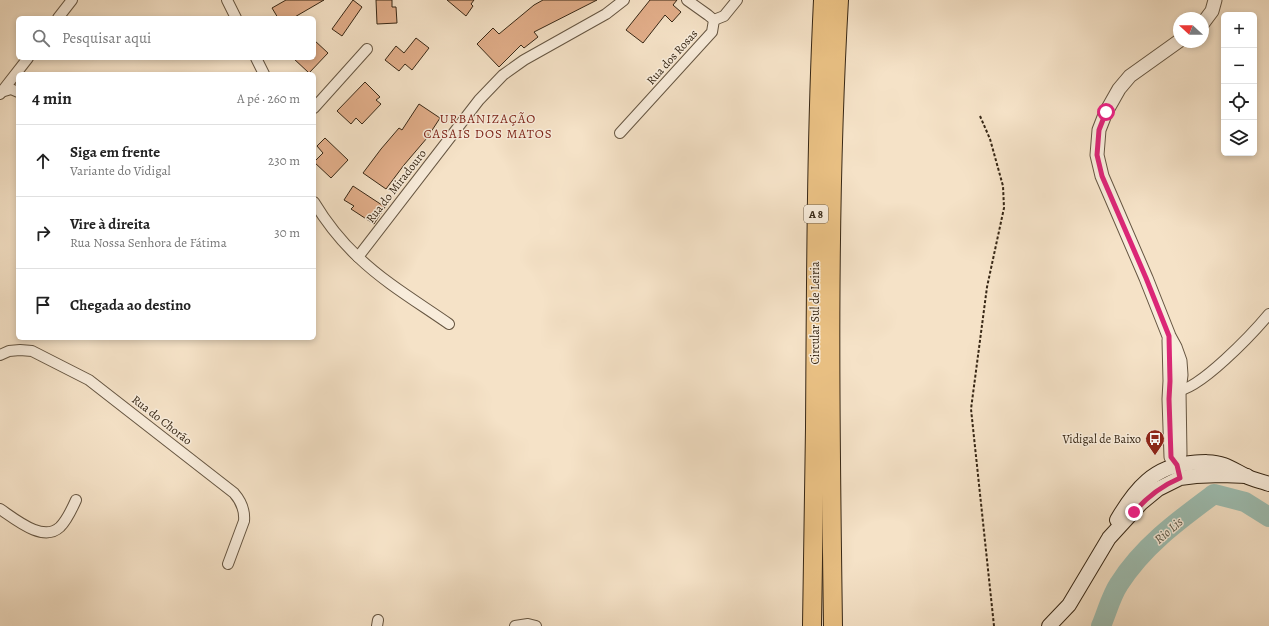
<!DOCTYPE html>
<html lang="pt">
<head>
<meta charset="utf-8">
<style>
	body { margin:0; font-family:Alegreya,serif; background:#f6f6f6; color:#222 }
	.controls { position:absolute; right:12px; top:12px; display:grid; overflow:hidden; border-radius:6px; box-shadow:0 2px 6px #0003 }
	.controls button { width:36px; height:36px; display:grid; place-items:center; padding:0; border:0; border-bottom:1px solid #e0e0e0; background:#fff; color:#222; font:20px sans-serif }
	.compass { position:absolute; left:1173px; top:12px; width:36px; height:36px; border-radius:50%; background:#fff; box-shadow:0 2px 6px #0003; rotate:291deg }
	.stop { position:absolute; width:12px; height:12px; margin:-9px; border:3px solid #db2777; border-radius:50%; background:#fff }
	.stop.end { background:#db2777; border-color:#fff; box-shadow:0 1px 4px #0008 }
	.list { margin:0; padding:0; list-style:none }
	h2 { display:flex; justify-content:space-between; align-items:center; height:52px; margin:0; padding:0 16px; font-size:17px }
	h2 small { font-size:13px; font-weight:400; color:#767676 }
	.list li { display:grid; grid-template-columns:26px 1fr auto; gap:12px; align-items:center; box-sizing:border-box; height:72px; padding:0 16px; border-top:1px solid #e0e0e0 }
	.list b { display:block; font-size:15px; white-space:nowrap }
	.list p { margin:0; font-size:13px; white-space:nowrap; color:#767676 }
	.list em { font-size:13px; font-style:normal; color:#767676 }
	.icon { flex:none; width:22px; height:22px; fill:none; stroke:currentColor; stroke-width:2; stroke-linecap:round; stroke-linejoin:round }
	.map { position:relative; flex:none; width:1269px; height:626px; overflow:hidden }
	.search { position:absolute; background:#fff; box-shadow:0 2px 6px #0003; left:16px; top:16px; width:300px; height:44px; display:flex; align-items:center; gap:10px; box-sizing:border-box; padding:0 14px; border-radius:6px; color:#767676; font-size:15px }
	.panel { position:absolute; background:#fff; box-shadow:0 2px 6px #0003; left:16px; top:72px; width:300px; height:268px; border-radius:6px }
	.map>svg:first-child { display:block }
	.lines { fill:none; stroke-linecap:round; stroke-linejoin:round }
	.river { stroke:#9dbeb2; stroke-width:20 }
	.building { fill:#e2ae8a; stroke:#372715 }
	.minor-casing { stroke:#665642; stroke-width:12 }
	.tertiary-casing { stroke:#665642; stroke-width:15 }
	.secondary-casing { stroke:#372715; stroke-width:16 }
	.motorway-casing { stroke:#372715; stroke-width:20 }
	.path { stroke:#372715; stroke-width:2; stroke-dasharray:3 2; stroke-linecap:butt }
	.minor { stroke:#f8ecdb; stroke-width:10 }
	.tertiary { stroke:#f8ecdb; stroke-width:13 }
	.secondary { stroke:#f8ecdb; stroke-width:14 }
	.motorway { stroke:#eac184; stroke-width:18 }
	.route { stroke:#db2777; stroke-width:5 }
	.labels { text-anchor:middle; stroke-width:3; stroke-linejoin:round; paint-order:stroke }
	.shield { fill:#f8ecdb; stroke:#716250; stroke-width:1 }
	.shield-label { font-size:11px; font-weight:bold; fill:#372715 }
	.street-label { font-size:12px; fill:#372715; stroke:#f8ecdb }
	.poi-label { font-size:12px; fill:#372715; stroke:#f8ecdb; text-anchor:end }
	.neighbourhood-label { font-size:13px; letter-spacing:1px; fill:#7a1f14; stroke:#f8ecdb }
	.water-label { font-size:13px; font-style:italic; fill:#565444; stroke:#f8ecdb }
</style>
</head>
<body>
<div class="map">
<svg width="1269" height="626" viewBox="0 0 1269 626">
	<rect width="100%" height="100%" fill="#f5e2c7"/>
	<filter id="stains"><feTurbulence type="fractalNoise" baseFrequency=".005" numOctaves="4"/><feColorMatrix values="0 0 0 0 .2 0 0 0 0 .09 0 0 0 0 .02 0 0 0 .5 -.17"/></filter>
	<radialGradient id="worn" r=".72"><stop offset=".6" stop-color="#630" stop-opacity="0"/><stop offset="1" stop-color="#630" stop-opacity=".3"/></radialGradient>
	<g class="lines">
		<path class="river" d="M1101,626C1107,612 1111,596 1119,584C1143,546 1179,520 1214,494L1245,502L1269,517"/>
	</g>
	<g class="building">
		<path d="M286,0H324L293,18H278L272,8Z"/>
		<path d="M353,0L362,7L342,36L332,29Z"/>
		<path d="M376,0H392V7H396L397,23L377,24Z"/>
		<path d="M447,0H474L471,4L473,6L466,16Z"/>
		<path d="M543,0H597L534,32L538,37L524,48L521,45L499,67L477,44L493,28L499,34L534,5Z"/>
		<path d="M650,0H677L673,5L681,12L672,22L665,15L643,43L626,30Z"/>
		<path d="M416,38L429,48L412,70L405,64L399,71L385,60L396,46L404,53Z"/>
		<path d="M314,40L328,53L309,73L293,58H314Z"/>
		<path d="M365,82L380,97L376,100L381,104L362,124L356,118L351,124L337,111Z"/>
		<path d="M419,104L440,118L427,138L404,165L386,189L363,173L381,149L399,128L402,130Z"/>
		<path d="M325,138L348,160L331,178L314,162L323,153L317,146Z"/>
		<path d="M353,186L385,207L374,224L351,209L354,206L344,200Z"/>
	</g>
	<g class="lines">
		<defs>
			<g id="minor">
				<path d="M227,0L236,18"/>
				<path d="M58,18L72,0"/>
				<path d="M714,20L724,16L737,0"/>
				<path d="M256,58L264,74"/>
				<path d="M1,92L11,89L18,92"/>
				<path d="M0,94L28,58"/>
				<path d="M314,108L367,49"/>
				<path d="M620,133L712,32L714,20L708,15L687,0"/>
				<path d="M314,202C326,222 341,241 358,257C385,283 419,303 449,324"/>
				<path d="M358,257L479,100L503,75L524,60L606,14L624,0"/>
				<path d="M0,355L9,351L20,350L32,351L89,380L234,493C241,501 245,510 244,521L228,564"/>
				<path d="M1175,391C1198,392 1254,332 1269,314"/>
				<path d="M0,509C15,519 43,543 60,527C67,520 72,509 76,500"/>
				<path d="M377,626L378,620"/>
				<path d="M515,626L528,624L536,626"/>
			</g>
			<g id="tertiary">
				<path d="M1203,23L1212,11L1215,0"/>
				<path d="M1169,340L1170,381L1169,399L1171,457L1177,465"/>
				<path d="M1177,465L1180,454L1179,391L1181,375L1180,361L1175,347L1169,336L1146,278L1102,176L1097,155L1099,130L1106,112L1119,89L1130,76L1179,41"/>
			</g>
			<g id="secondary">
				<path d="M1117,520C1135,489 1154,466 1191,463C1202,462 1213,461 1224,465C1232,468 1238,472 1246,476C1253,480 1262,481 1269,484"/>
				<path d="M1049,626L1069,605L1109,538L1141,503L1158,489L1180,478L1196,476L1221,475L1247,476"/>
			</g>
			<g id="motorway">
				<path d="M812,626C813,560 814,494 815,428C816,285 816,143 823,0"/>
				<path d="M833,626C830,417 827,208 839,0"/>
			</g>
		</defs>
		<use href="#minor" class="minor-casing"/>
		<use href="#tertiary" class="tertiary-casing"/>
		<use href="#secondary" class="secondary-casing"/>
		<use href="#motorway" class="motorway-casing"/>
		<path class="path" d="M980,116L990,139L1003,186L1004,208L987,287L971,409L994,626"/>
		<use href="#minor" class="minor"/>
		<use href="#tertiary" class="tertiary"/>
		<use href="#secondary" class="secondary"/>
		<use href="#motorway" class="motorway"/>
	</g>
	<g class="lines">
		<path class="route" d="M1106,112L1099,130L1097,155L1102,176L1146,278L1169,336L1170,381L1169,399L1171,457L1177,465L1180,478C1161,486 1148,496 1134,512"/>
	</g>
	<defs>
		<symbol id="bus-pin" viewBox="-11 -11 22 30"><path d="M0 17L-7.5 6A9.5 9.5 0 1 1 7.5 6Z" fill="#8f2418" stroke="#f8ecdb"/><path d="M-5-6H5V4H4V6H2V4H-2V6H-4V4H-5ZM-3.5-4V0h7V-4ZM-3.5 1.2v1.5H-2V1.2ZM2 1.2v1.5H3.5V1.2Z" fill="#fff"/></symbol>
	</defs>
	<g fill-rule="evenodd">
		<use href="#bus-pin" x="1144" y="428" width="22" height="30"/>
	</g>
	<g class="labels">
		<rect class="shield" x="804" y="205" width="24" height="18" rx="3"/>
		<g class="shield-label">
			<text x="816" y="218">A 8</text>
		</g>
		<g class="street-label">
			<text transform="translate(672 57) rotate(-48)" y="4">Rua dos Rosas</text>
			<text transform="translate(396 186) rotate(-52)" y="4">Rua do Miradouro</text>
			<text transform="translate(815 313) rotate(-90)" y="4">Circular Sul de Leiria</text>
			<text transform="translate(162 420) rotate(38)" y="4">Rua do Chorão</text>
		</g>
		<g class="poi-label">
			<text x="1141" y="443">Vidigal de Baixo</text>
		</g>
		<g class="neighbourhood-label">
			<text x="488" y="123">URBANIZAÇÃO<tspan x="488" dy="15">CASAIS DOS MATOS</tspan></text>
		</g>
		<g class="water-label">
			<text transform="translate(1168 530) rotate(-41)" y="5">Rio Lis</text>
		</g>
	</g>
	<rect width="100%" height="100%" filter="url(#stains)"/>
	<rect width="100%" height="100%" fill="url(#worn)"/>
</svg>
<div class="controls">
<button>+</button>
<button>−</button>
<button><svg class="icon" aria-label="locate" viewBox="0 0 24 24"><circle cx="12" cy="12" r="6"/><path d="M12 2v4M12 18v4M2 12h4M18 12h4"/></svg></button>
<button><svg class="icon" aria-label="layers" viewBox="0 0 24 24"><path d="M12 4l9 5-9 5-9-5zM3 14l9 5 9-5"/></svg></button>
</div>
<svg class="compass" viewBox="-18 -18 36 36"><path d="M0-13l5 13h-10z" fill="#e53935"/><path d="M0 13l5-13h-10z" fill="#767676"/></svg>
<div class="stop" style="left:1106px;top:112px"></div>
<div class="stop end" style="left:1134px;top:512px"></div>
<div class="search"><svg class="icon" aria-label="search" viewBox="0 0 24 24"><circle cx="10" cy="10" r="6"/><path d="M15 15l6 6"/></svg>Pesquisar aqui</div>
<section class="panel">
<h2>4 min<small>A pé · 260 m</small></h2>
<ul class="list">
<li><svg class="icon" aria-label="ahead" viewBox="0 0 24 24"><path d="M12 20V5M6 11l6-6 6 6"/></svg><div><b>Siga em frente</b><p>Variante do Vidigal</p></div><em>230 m</em></li>
<li><svg class="icon" aria-label="right" viewBox="0 0 24 24"><path d="M7 20v-9h11M14 6l5 5-5 5"/></svg><div><b>Vire à direita</b><p>Rua Nossa Senhora de Fátima</p></div><em>30 m</em></li>
<li><svg class="icon" aria-label="arrive" viewBox="0 0 24 24"><path d="M6 21V4h12l-3 4 3 4H6"/></svg><div><b>Chegada ao destino</b></div></li>
</ul>
</section>
</div>
</body>
</html>
